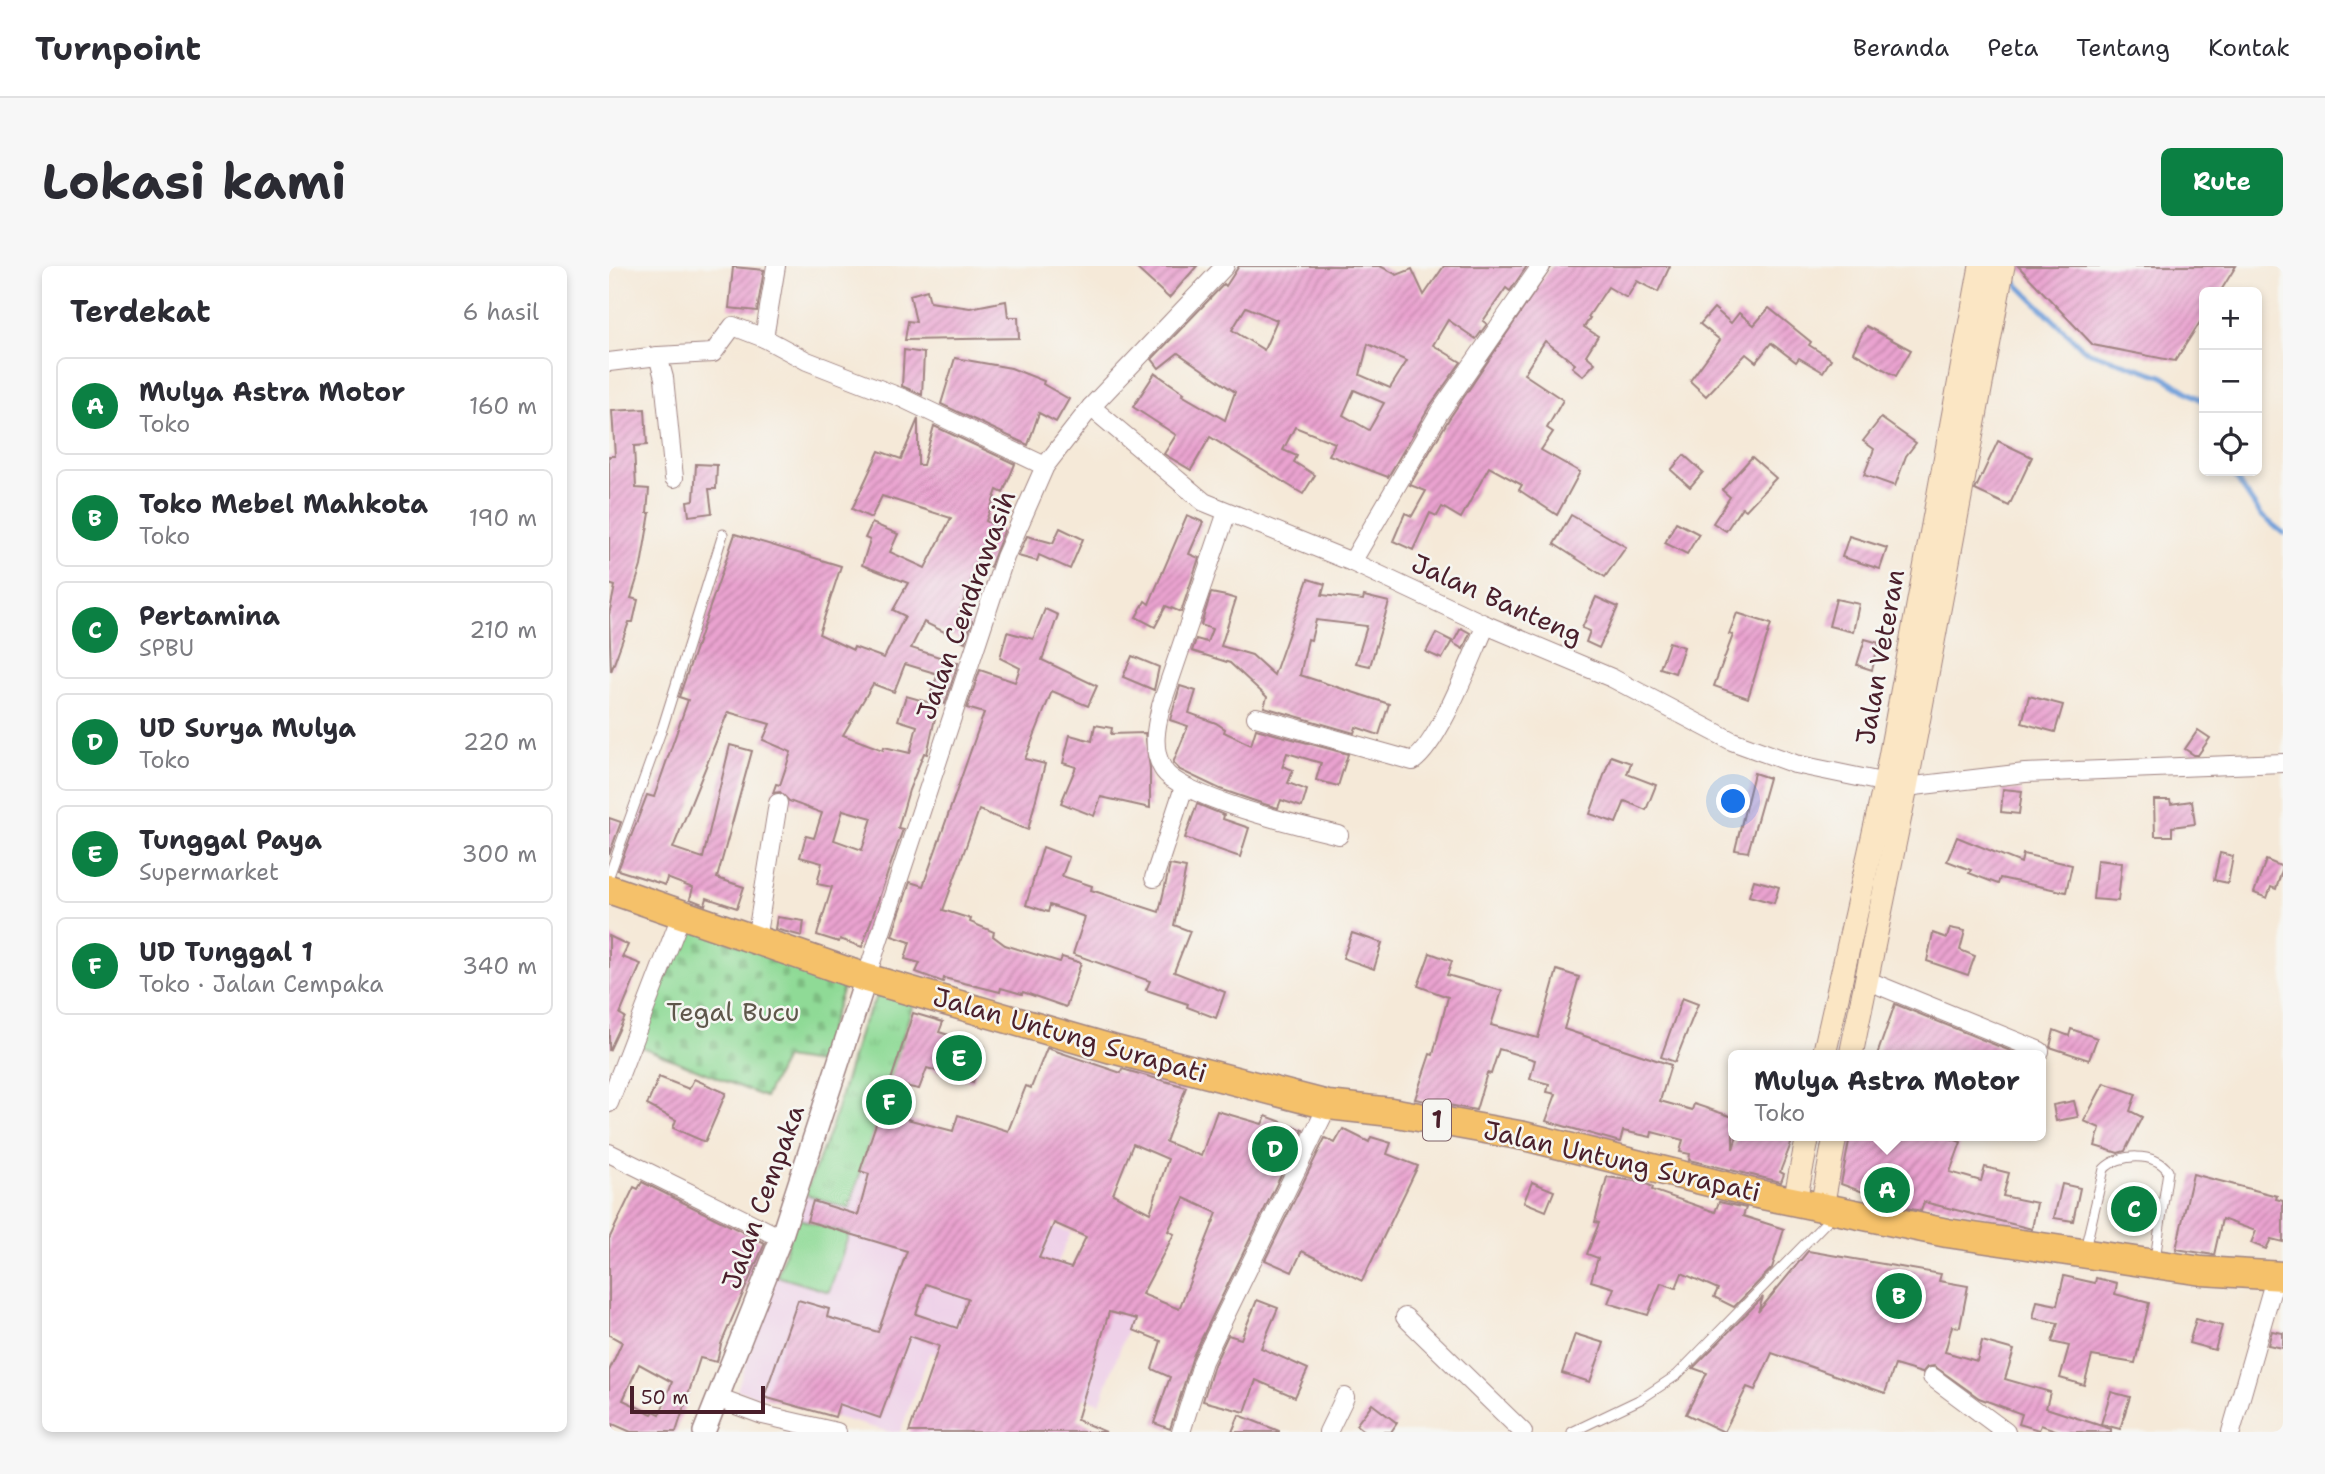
<!DOCTYPE html>
<html lang="id">
<head>
<meta charset="utf-8">
<style>
	body { margin:0; font-family:"Shantell Sans",sans-serif; background:#f7f7f7; color:#2b2b33 }
	.controls { position:absolute; right:21px; top:21px; display:grid; overflow:hidden; border-radius:10px; box-shadow:0 4px 10px #0003 }
	.controls button { width:63px; height:63px; display:grid; place-items:center; padding:0; border:0; border-bottom:2px solid #e1e1e2; background:#fff; color:#2b2b33; font:35px sans-serif }
	.scale { position:absolute; left:21px; bottom:18px; width:135px; box-sizing:border-box; padding-left:7px; border:4px solid #4a1f2b; border-top:0; font-size:19px; line-height:24px; white-space:nowrap; color:#4a1f2b; -webkit-text-stroke:5px #f6f6f2; paint-order:stroke }
	.you { position:absolute; left:1125px; top:536px; width:24px; height:24px; margin:-18px; border:5px solid #fff; border-radius:50%; background:#1a73e8; box-shadow:0 0 0 10px #1a73e833 }
	.badge { display:grid; place-items:center; width:46px; height:46px; border-radius:50%; background:#0b8043; color:#fff; font-size:23px; font-weight:700 }
	.pin { position:absolute; translate:-50% -50%; border:4px solid #fff; box-shadow:0 2px 7px #0006 }
	.popup { position:absolute; left:1119px; top:784px; width:318px; height:91px; box-sizing:border-box; display:grid; place-content:center; border-radius:10px; background:#fff; filter:drop-shadow(0 2px 5px #0005); font-size:23px; white-space:nowrap; color:#7c7c81 }
	.popup b { font-size:26px; color:#2b2b33 }
	.popup::after { content:''; position:absolute; left:50%; top:100%; margin-left:-14px; border:14px solid transparent; border-top-color:#fff }
	.list { margin:0; padding:0; list-style:none }
	h2 { display:flex; justify-content:space-between; align-items:center; height:91px; margin:0; padding:0 28px; font-size:30px }
	h2 small { font-size:23px; font-weight:400; color:#7c7c81 }
	.list li { display:grid; grid-template-columns:46px 1fr auto; gap:21px; align-items:center; box-sizing:border-box; height:98px; margin:0 14px 14px; padding:0 14px; border:2px solid #e1e1e2; border-radius:10px }
	.list b { display:block; font-size:26px; white-space:nowrap }
	.list p { margin:0; font-size:23px; white-space:nowrap; color:#7c7c81 }
	.list em { font-size:23px; font-style:normal; color:#7c7c81 }
	.icon { flex:none; width:38px; height:38px; fill:none; stroke:currentColor; stroke-width:2; stroke-linecap:round; stroke-linejoin:round }
	.map { position:relative; flex:none; width:1674px; height:1166px; overflow:hidden; border-radius:10px }
	header { display:flex; align-items:center; gap:42px; box-sizing:border-box; height:98px; padding:0 35px; background:#fff; border-bottom:2px solid #e1e1e2 }
	header strong { font-size:33px }
	nav { display:flex; gap:38px; margin-inline-start:auto; font-size:24px }
	.intro { display:flex; align-items:center; justify-content:space-between; box-sizing:border-box; height:168px; padding:0 42px }
	h1 { margin:0; font-size:49px }
	.button { padding:18px 32px; border-radius:10px; background:#0b8043; color:#fff; font-size:24px; font-weight:700 }
	main { display:flex; gap:42px; padding:0 42px }
	aside { flex:1; background:#fff; border-radius:10px; box-shadow:0 4px 10px #0003 }
	.map>svg:first-child { display:block }
	.built { fill:#eed0e8 }
	.grass { fill:url(#grass-tufts); stroke:#6c7c60; stroke-width:2 }
	.cemetery { fill:url(#cemetery-stones); stroke:#6c7c60; stroke-width:2 }
	.pitch { fill:#8fda96; stroke:#6c7c60; stroke-width:2 }
	.lines { fill:none; stroke-linecap:round; stroke-linejoin:round }
	.stream { stroke:#709fd9; stroke-width:5 }
	.building { fill:url(#building-hatch); fill-rule:evenodd }
	.service-casing { stroke:#a08482; stroke-width:11 }
	.minor-casing { stroke:#a08482; stroke-width:20 }
	.tertiary-casing { stroke:#a08482; stroke-width:24 }
	.secondary-casing { stroke:#a08482; stroke-width:25 }
	.trunk-casing { stroke:#a08482; stroke-width:31 }
	.service { stroke:#fff; stroke-width:9 }
	.minor { stroke:#fff; stroke-width:18 }
	.tertiary { stroke:#fff; stroke-width:21 }
	.secondary { stroke:#fbe6c4; stroke-width:23 }
	.trunk { stroke:#f5c16b; stroke-width:28 }
	.labels { text-anchor:middle; stroke-width:5; stroke-linejoin:round; paint-order:stroke }
	.shield { fill:#f6f6f2; stroke:#7e6067; stroke-width:2 }
	.shield-label { font-size:24px; font-weight:bold; fill:#4a1f2b }
	.street-label { font-size:26px; fill:#4a1f2b; stroke:#f6f6f2 }
	.park-label { font-size:26px; fill:#5f574b; stroke:#f6f6f2 }
</style>
</head>
<body>
<header>
<strong>Turnpoint</strong>
<nav><a>Beranda</a><a>Peta</a><a>Tentang</a><a>Kontak</a></nav>
</header>
<div class="intro"><h1>Lokasi kami</h1><a class="button">Rute</a></div>
<main>
<aside>
<h2>Terdekat<small>6 hasil</small></h2>
<ul class="list">
<li><span class="badge">A</span><div><b>Mulya Astra Motor</b><p>Toko</p></div><em>160 m</em></li>
<li><span class="badge">B</span><div><b>Toko Mebel Mahkota</b><p>Toko</p></div><em>190 m</em></li>
<li><span class="badge">C</span><div><b>Pertamina</b><p>SPBU</p></div><em>210 m</em></li>
<li><span class="badge">D</span><div><b>UD Surya Mulya</b><p>Toko</p></div><em>220 m</em></li>
<li><span class="badge">E</span><div><b>Tunggal Paya</b><p>Supermarket</p></div><em>300 m</em></li>
<li><span class="badge">F</span><div><b>UD Tunggal 1</b><p>Toko · Jalan Cempaka</p></div><em>340 m</em></li>
</ul>
</aside>
<div class="map">
<svg width="1674" height="1166" viewBox="0 0 1674 1166">
	<defs>
		<pattern id="grass-tufts" width="24" height="20" patternUnits="userSpaceOnUse" patternTransform="scale(1.75)"><rect width="24" height="20" fill="#8fda96"/><path d="M3 7l-1-3M5 7V3M7 7l1-3M15 17l-1-3M17 17v-4M19 17l1-3" fill="none" stroke="#7dbb81"/></pattern>
		<pattern id="cemetery-stones" width="16" height="16" patternUnits="userSpaceOnUse" patternTransform="scale(1.75)"><rect width="16" height="16" fill="#8fda96"/><path d="M2 7V4a2 2 0 0 1 4 0v3zM10 15v-3a2 2 0 0 1 4 0v3z" fill="#7dbb81"/></pattern>
		<pattern id="building-hatch" width="6" height="6" patternUnits="userSpaceOnUse" patternTransform="scale(1.75)"><rect width="6" height="6" fill="#eaa3d0"/><path d="M-1 1l2-2M0 6l6-6M5 7l2-2" fill="none" stroke="#c084a9"/></pattern>
	</defs>
	<rect width="100%" height="100%" fill="#f6f6f2"/>
	<filter id="ink" filterUnits="userSpaceOnUse"><feTurbulence type="fractalNoise" baseFrequency=".0143" numOctaves="2"/><feDisplacementMap in="SourceGraphic" scale="14" xChannelSelector="R" yChannelSelector="G"/><feConvolveMatrix kernelMatrix="1 2 1 2 8 2 1 2 1" color-interpolation-filters="sRGB"/></filter>
	<filter id="wash" filterUnits="userSpaceOnUse"><feTurbulence type="fractalNoise" baseFrequency=".00686" numOctaves="4" result="noise"/><feDisplacementMap in="SourceGraphic" scale="28" xChannelSelector="R" yChannelSelector="G"/><feGaussianBlur stdDeviation="1.57" result="paint"/><feColorMatrix in="noise" values="0 0 0 0 0 0 0 0 0 0 0 0 0 0 0 0 0 1.4 0 .05"/><feComposite in="paint" operator="in"/></filter>
	<g filter="url(#wash)">
		<rect width="100%" height="100%" fill="#f5e9d8"/>
		<path class="built" d="M251,905L462,966L449,996L534,1021L491,1137L321,1086L291,1166H281L128,1124L196,928L240,943Z"/>
		<path class="grass" d="M272,723L305,735L240,943L196,928L223,860L252,761Z"/>
		<path class="cemetery" d="M80,663L237,713L209,797L176,792L156,831L25,778Z"/>
		<path class="pitch" d="M187,952L240,968L220,1026L168,1010Z"/>
		<g class="lines">
			<g class="stream">
				<path d="M1399,9L1475,84L1553,110L1595,136"/>
				<path d="M1622,205L1652,249L1674,267"/>
			</g>
		</g>
		<g id="blocks">
			<g class="building">
				<path d="M525,0H588L560,32Z"/>
				<path d="M630,0H771L788,9L803,3L815,29L835,0H918L901,25L897,22L874,55L878,58L867,73L839,54L824,79L852,96L820,141L779,211L720,189L726,177L686,161L674,184L688,190L685,196L706,209L694,228L601,171L582,204L555,188L567,169L524,141L546,107L575,127L573,129L616,154L626,126L569,87L550,102L543,93L615,18L617,20ZM637,41L668,54L655,84L623,64ZM759,78L798,95L781,122L751,109ZM745,124L775,137L760,164L734,149Z"/>
				<path d="M943,0H1061L1049,26L1028,15L1018,32L999,21L979,51L981,52L975,61L989,70L977,89L986,97L974,110L963,101L966,98L936,75L915,108L954,134L938,162L944,166L932,184L971,206L948,249L910,224L913,219L880,201L852,252L833,241L828,250L821,247L804,284L784,275L796,247L803,250L817,225L801,219L840,153Z"/>
				<path d="M1409,0H1627L1611,26H1595V50L1566,95L1484,79Z"/>
				<path d="M124,1L155,4L148,45L120,42Z"/>
				<path d="M318,24L321,36L361,42L397,35L399,51H409L410,72L296,74L299,55L307,56L301,29Z"/>
				<path d="M1105,42L1122,57L1130,47L1145,59L1160,42L1202,76L1200,79L1222,93L1214,106L1190,92L1187,96L1162,77L1147,96L1137,88L1097,130L1081,115L1111,74L1091,58Z"/>
				<path d="M1257,60L1302,84L1287,110L1244,86Z"/>
				<path d="M295,84L315,87L313,129L293,120Z"/>
				<path d="M346,92L402,102L435,115L434,118L460,133L447,156L430,147L419,179L332,138Z"/>
				<path d="M36,143L38,179L25,180L27,222L40,223L38,247H41L32,300L22,332L29,334L24,356H20L2,406L0,349L6,320L0,318V190H6L3,145Z"/>
				<path d="M1272,152L1307,177L1297,190L1286,220L1255,209L1265,183L1254,175Z"/>
				<path d="M309,153V199H314L325,160L406,198L394,227L388,224L377,255L395,265L381,301L369,296L349,350L363,355L356,376L315,356L302,382L349,397L336,438L320,432L329,408L296,398L285,426L264,418L234,469L274,484L275,481L301,487L308,460L289,454L297,430L329,439L318,488L315,487L300,524L289,562L294,563L253,681L231,673L230,676L208,669L223,621L208,618L213,597L191,591L197,570L205,572L213,547L180,535L171,526L164,527L167,518L171,519L182,486L154,474L161,458L119,446L64,582L94,592L121,479L143,485L108,612L135,621L128,642L98,632L96,639L81,633L84,622L58,612L56,619L9,604L38,529L45,531L79,434L70,431L126,268L232,300L210,368L244,384L245,381L275,392L296,350L284,344L299,317L253,299L261,274L256,272L263,257L289,268L281,286L316,302L342,252L273,230L262,252L243,243L270,185L292,193ZM234,544L263,552L253,584L225,574Z"/>
				<path d="M1389,175L1423,191L1400,240L1366,224Z"/>
				<path d="M1075,189L1094,206L1081,221L1062,204Z"/>
				<path d="M1143,191L1167,212L1137,244L1133,241L1117,265L1104,257L1121,231L1113,224Z"/>
				<path d="M87,198L108,199L107,223H100L103,247L80,250L78,235L85,234Z"/>
				<path d="M578,249L594,256L580,288L590,292L572,346L557,340L546,361L527,351L536,335L540,338Z"/>
				<path d="M962,249L1017,281L996,311L945,278Z"/>
				<path d="M1067,256L1090,268L1078,288L1056,277Z"/>
				<path d="M451,262L474,273L461,303L430,289L428,295L409,290L418,270L444,277Z"/>
				<path d="M1240,270L1278,282L1271,303L1233,291Z"/>
				<path d="M699,313L716,318L713,329L754,334L755,330L780,336L761,400L747,397L758,360L707,354L702,374L699,373L691,409L780,438L770,469L747,461L745,467L655,441L658,431L621,397L583,385L587,373L598,376L603,363L592,359L602,327L617,330L627,333L612,380L643,389L665,409Z"/>
				<path d="M987,331L1009,341L990,382L977,376L981,365L973,362Z"/>
				<path d="M1227,333L1250,338L1244,366L1220,360Z"/>
				<path d="M436,343L449,349L433,394L488,420L479,440L443,425L416,493L436,498L419,564L370,544L334,644L362,653L361,656L385,666L384,670L396,679L451,696L453,691L472,697L457,741L414,726L413,728L392,722L391,726L335,712L334,716L307,706L311,697L296,693L301,676L283,670L301,616L314,620L375,447L358,442L371,404L406,416L411,402L391,392L398,366L424,373Z"/>
				<path d="M1128,347L1162,358L1139,432L1105,420L1124,369L1120,368Z"/>
				<path d="M852,362L861,367L854,383L844,377Z"/>
				<path d="M827,367L843,375L833,393L817,386Z"/>
				<path d="M1256,373L1270,377L1263,404L1248,399Z"/>
				<path d="M1060,376L1075,381L1066,407L1051,402Z"/>
				<path d="M523,390L550,401L545,424L514,411Z"/>
				<path d="M571,420L587,425L580,447L607,457L616,463L615,466L642,479L647,463L739,488L729,520L707,514L712,497L678,487L673,502L674,500L684,504L679,517L698,524L693,541L672,534L669,542L655,538L611,523L571,504L564,497L579,460L561,454Z"/>
				<path d="M1420,430L1454,439L1446,466L1413,457Z"/>
				<path d="M486,459L503,462L502,468L536,467L541,502V542L492,531L485,550L452,537L467,501L454,497L461,469L483,475Z"/>
				<path d="M1589,464L1601,472L1589,489H1585L1576,483Z"/>
				<path d="M1002,490L1022,497L1018,508L1047,519L1037,544L1016,535L1007,557L981,548Z"/>
				<path d="M1145,507L1160,512L1139,586L1126,584Z"/>
				<path d="M1394,523L1413,525L1410,548L1392,546Z"/>
				<path d="M1545,534H1561L1562,538L1583,535L1586,558L1563,561V570H1546Z"/>
				<path d="M588,538L615,549L614,553L640,562L631,591L576,572Z"/>
				<path d="M0,552L12,556L0,589Z"/>
				<path d="M1348,571L1412,597L1414,588L1463,599L1457,626L1391,612L1389,618L1360,607L1362,604L1338,595Z"/>
				<path d="M434,581L460,591L453,610L483,620L482,624L550,646L561,599L577,602L565,659L581,665L565,706L616,726L607,752L578,741L579,738L537,724L541,715L464,688L476,651L441,639L439,646L417,639Z"/>
				<path d="M1611,587L1624,590L1619,617L1605,614Z"/>
				<path d="M1488,594L1513,597L1509,635L1484,633Z"/>
				<path d="M1657,594L1674,601L1667,623L1662,621L1658,632L1645,627Z"/>
				<path d="M1145,614L1170,621L1165,637L1140,630Z"/>
				<path d="M168,651L195,655L193,670L166,663Z"/>
				<path d="M1341,662L1356,665L1351,684L1366,690L1359,709L1318,695L1324,667L1338,672Z"/>
				<path d="M743,667L773,677L765,703L734,692Z"/>
				<path d="M0,670L19,679L13,691L32,698L11,748L16,751L0,785Z"/>
				<path d="M821,687L843,695L838,709L893,725L882,759L929,772L948,704L970,711L955,763L1062,799L1051,835L1083,844L1085,838L1124,851V883L1128,870H1185L1171,906L1175,908L1172,916L1080,894L1081,888L1071,886L1074,874L1043,866L1042,871L1014,865L1011,876L937,855L947,828L938,826L940,818L921,813L926,794L890,783L882,808L878,807L867,844L806,833L821,788L824,789L839,731L809,720Z"/>
				<path d="M1073,732L1089,738L1066,796L1052,791Z"/>
				<path d="M1286,738L1411,789H1268Z"/>
				<path d="M304,747L334,756L330,766L375,780L364,816L318,802L310,823L281,817Z"/>
				<path d="M1462,763L1488,772L1480,794L1441,781L1445,764L1460,770Z"/>
				<path d="M438,782L512,807L513,803L577,821L557,876L592,890L608,845L653,858L657,850L694,864L584,1090L561,1163L545,1157L561,1111L543,1103L552,1075L524,1064L528,1053L500,1046L468,1154L497,1166H300L330,1080L301,1070L271,1152L230,1138L226,1151L155,1131L189,1034L220,1043L218,1051L269,1066L298,985L198,955L204,935L249,949L260,908L251,905L271,846L344,865L349,849L399,865L417,820L422,822ZM524,878L559,893L541,947L504,928ZM575,932L608,947L570,1043L533,1028L565,968L559,965ZM445,957L477,971L462,1002L430,992ZM317,1018L359,1032L348,1062L307,1048Z"/>
				<path d="M50,811L80,823L85,813L117,827L96,876L64,862L67,854L38,839Z"/>
				<path d="M1495,817L1527,828L1521,845L1533,851L1516,885L1509,887L1486,880L1491,862L1475,855Z"/>
				<path d="M1465,835L1469,851L1447,855L1444,839Z"/>
				<path d="M734,863L760,876L762,871L782,877L778,888L809,900L753,1015L693,985L683,1006L656,994L716,872L726,877Z"/>
				<path d="M1241,870H1335L1352,876L1341,906L1372,915L1376,901L1400,907L1394,930L1428,937L1423,963L1315,936L1312,945L1258,934L1260,928L1232,918Z"/>
				<path d="M1584,908L1668,930L1667,933L1674,935V976L1662,973L1657,983L1642,977L1647,965L1613,953L1605,989L1567,983Z"/>
				<path d="M998,911L1033,916L1044,921L1043,924L1106,946L1110,936L1137,942L1134,950L1175,963L1163,1002L1125,1041L1105,1031L1109,1023L1073,1007L1067,1022L1052,1017L1039,1049L999,1037L1005,1022L982,1015L989,992L978,988L990,957L986,956Z"/>
				<path d="M33,916L156,977L112,1078L108,1096L91,1092L67,1166H22L4,1158L0,1166V1105L13,1076L0,1069V973L25,921L29,923ZM30,1098L63,1116L51,1148L45,1145L43,1148L14,1134Z"/>
				<path d="M923,916L945,925L937,945L915,936Z"/>
				<path d="M1453,918L1471,922L1464,955L1445,952Z"/>
				<path d="M1199,985L1332,1008L1330,1015L1359,1020L1351,1061L1343,1060L1336,1086L1368,1095L1373,1075L1405,1084L1396,1113L1441,1126L1437,1142L1502,1163V1166H1452L1432,1159L1430,1164L1410,1158L1413,1148L1370,1132L1325,1100L1318,1101L1313,1107L1286,1099L1276,1127L1163,1087L1146,1124L1138,1121L1115,1166L1077,1148L1098,1107L1084,1102L1154,1031L1149,1046Z"/>
				<path d="M1455,1010L1486,1017L1487,1012L1508,1017L1506,1028L1540,1037L1526,1097L1483,1090L1475,1119L1451,1112L1460,1080L1443,1076L1449,1057L1424,1052L1428,1035L1448,1039Z"/>
				<path d="M648,1034L669,1042L652,1082L699,1103L686,1131L647,1114L636,1146L594,1135L605,1099L619,1069L632,1073Z"/>
				<path d="M1587,1053L1613,1060L1606,1084L1580,1077Z"/>
				<path d="M1663,1065L1674,1067V1082L1659,1079Z"/>
				<path d="M966,1068L995,1077L981,1116L953,1107Z"/>
				<path d="M1502,1126L1521,1131L1511,1163L1492,1158Z"/>
				<path d="M763,1138L788,1157L782,1166H756L747,1159Z"/>
				<path d="M630,1149L670,1165V1166H623Z"/>
			</g>
		</g>
	</g>
	<g filter="url(#ink)">
		<use href="#blocks" fill-opacity="0" stroke="#a08482" stroke-width="2"/>
		<g class="lines">
			<defs>
				<g id="service">
					<path d="M0,610L54,460L114,268"/>
					<path d="M1476,983L1495,903C1510,887 1546,886 1559,905L1546,993"/>
					<path d="M963,1166L1032,1133L1068,1109L1225,948"/>
				</g>
				<g id="minor">
					<path d="M167,0L155,72L198,95L293,132L436,200"/>
					<path d="M49,90L104,87L124,60L155,72"/>
					<path d="M0,96L49,90L55,112L65,212"/>
					<path d="M482,141L595,236L743,296L877,359L1003,412L1123,475L1186,498L1297,521L1416,507L1674,497"/>
					<path d="M618,246L552,440C547,461 542,483 554,503C569,531 696,561 730,569"/>
					<path d="M743,296L830,147L932,0"/>
					<path d="M647,451L804,495C831,476 862,392 877,359"/>
					<path d="M545,612L575,521"/>
					<path d="M147,674L169,537"/>
					<path d="M257,712L396,291L436,200L482,141L616,0"/>
					<path d="M1257,714L1431,785"/>
					<path d="M0,837L73,647"/>
					<path d="M0,887L172,972"/>
					<path d="M796,1051L914,1166"/>
					<path d="M1323,1111L1397,1166"/>
					<path d="M108,1132L154,1149L228,1166"/>
					<path d="M572,1166L594,1095L719,839"/>
					<path d="M719,1166L736,1131"/>
					<path d="M1622,1166L1667,1009"/>
				</g>
				<path id="tertiary" d="M95,1166L172,972L257,712"/>
				<g id="secondary">
					<path d="M1215,789L1276,518L1372,0"/>
					<path d="M1242,789L1297,521L1394,0"/>
					<path d="M1186,934L1199,870"/>
					<path d="M1213,941L1226,870"/>
				</g>
				<path id="trunk" d="M0,623L257,712L503,783L719,839L782,846L915,870L1144,927L1338,967L1593,1005L1674,1010"/>
			</defs>
			<use href="#service" class="service-casing"/>
			<use href="#minor" class="minor-casing"/>
			<use href="#tertiary" class="tertiary-casing"/>
			<use href="#secondary" class="secondary-casing"/>
			<use href="#trunk" class="trunk-casing"/>
			<use href="#service" class="service"/>
			<use href="#minor" class="minor"/>
			<use href="#tertiary" class="tertiary"/>
			<use href="#secondary" class="secondary"/>
			<use href="#trunk" class="trunk"/>
		</g>
	</g>
	<g class="labels">
		<rect class="shield" x="814" y="833.5" width="28" height="41" rx="5"/>
		<g class="shield-label">
			<text x="828" y="862">1</text>
		</g>
		<g class="street-label">
			<text transform="translate(888 333) rotate(24)" y="9">Jalan Banteng</text>
			<text transform="translate(357 339) rotate(-70)" y="9">Jalan Cendrawasih</text>
			<text transform="translate(1271 391) rotate(-80)" y="9">Jalan Veteran</text>
			<text transform="translate(461 769) rotate(16)" y="9">Jalan Untung Surapati</text>
			<text transform="translate(1013 895) rotate(13)" y="9">Jalan Untung Surapati</text>
			<text transform="translate(154 931) rotate(-70)" y="9">Jalan Cempaka</text>
		</g>
		<g class="park-label">
			<text x="124" y="755">Tegal Bucu</text>
		</g>
	</g>
</svg>
<div class="controls">
<button>+</button>
<button>−</button>
<button><svg class="icon" aria-label="locate" viewBox="0 0 24 24"><circle cx="12" cy="12" r="6"/><path d="M12 2v4M12 18v4M2 12h4M18 12h4"/></svg></button>
</div>
<div class="scale">50 m</div>
<div class="you"></div>
<div class="pin badge" style="left:1278px;top:924px">A</div>
<div class="popup"><b>Mulya Astra Motor</b>Toko</div>
<div class="pin badge" style="left:1290px;top:1030px">B</div>
<div class="pin badge" style="left:1525px;top:943px">C</div>
<div class="pin badge" style="left:666px;top:883px">D</div>
<div class="pin badge" style="left:350px;top:792px">E</div>
<div class="pin badge" style="left:280px;top:836px">F</div>
</div>
</main>
</body>
</html>
